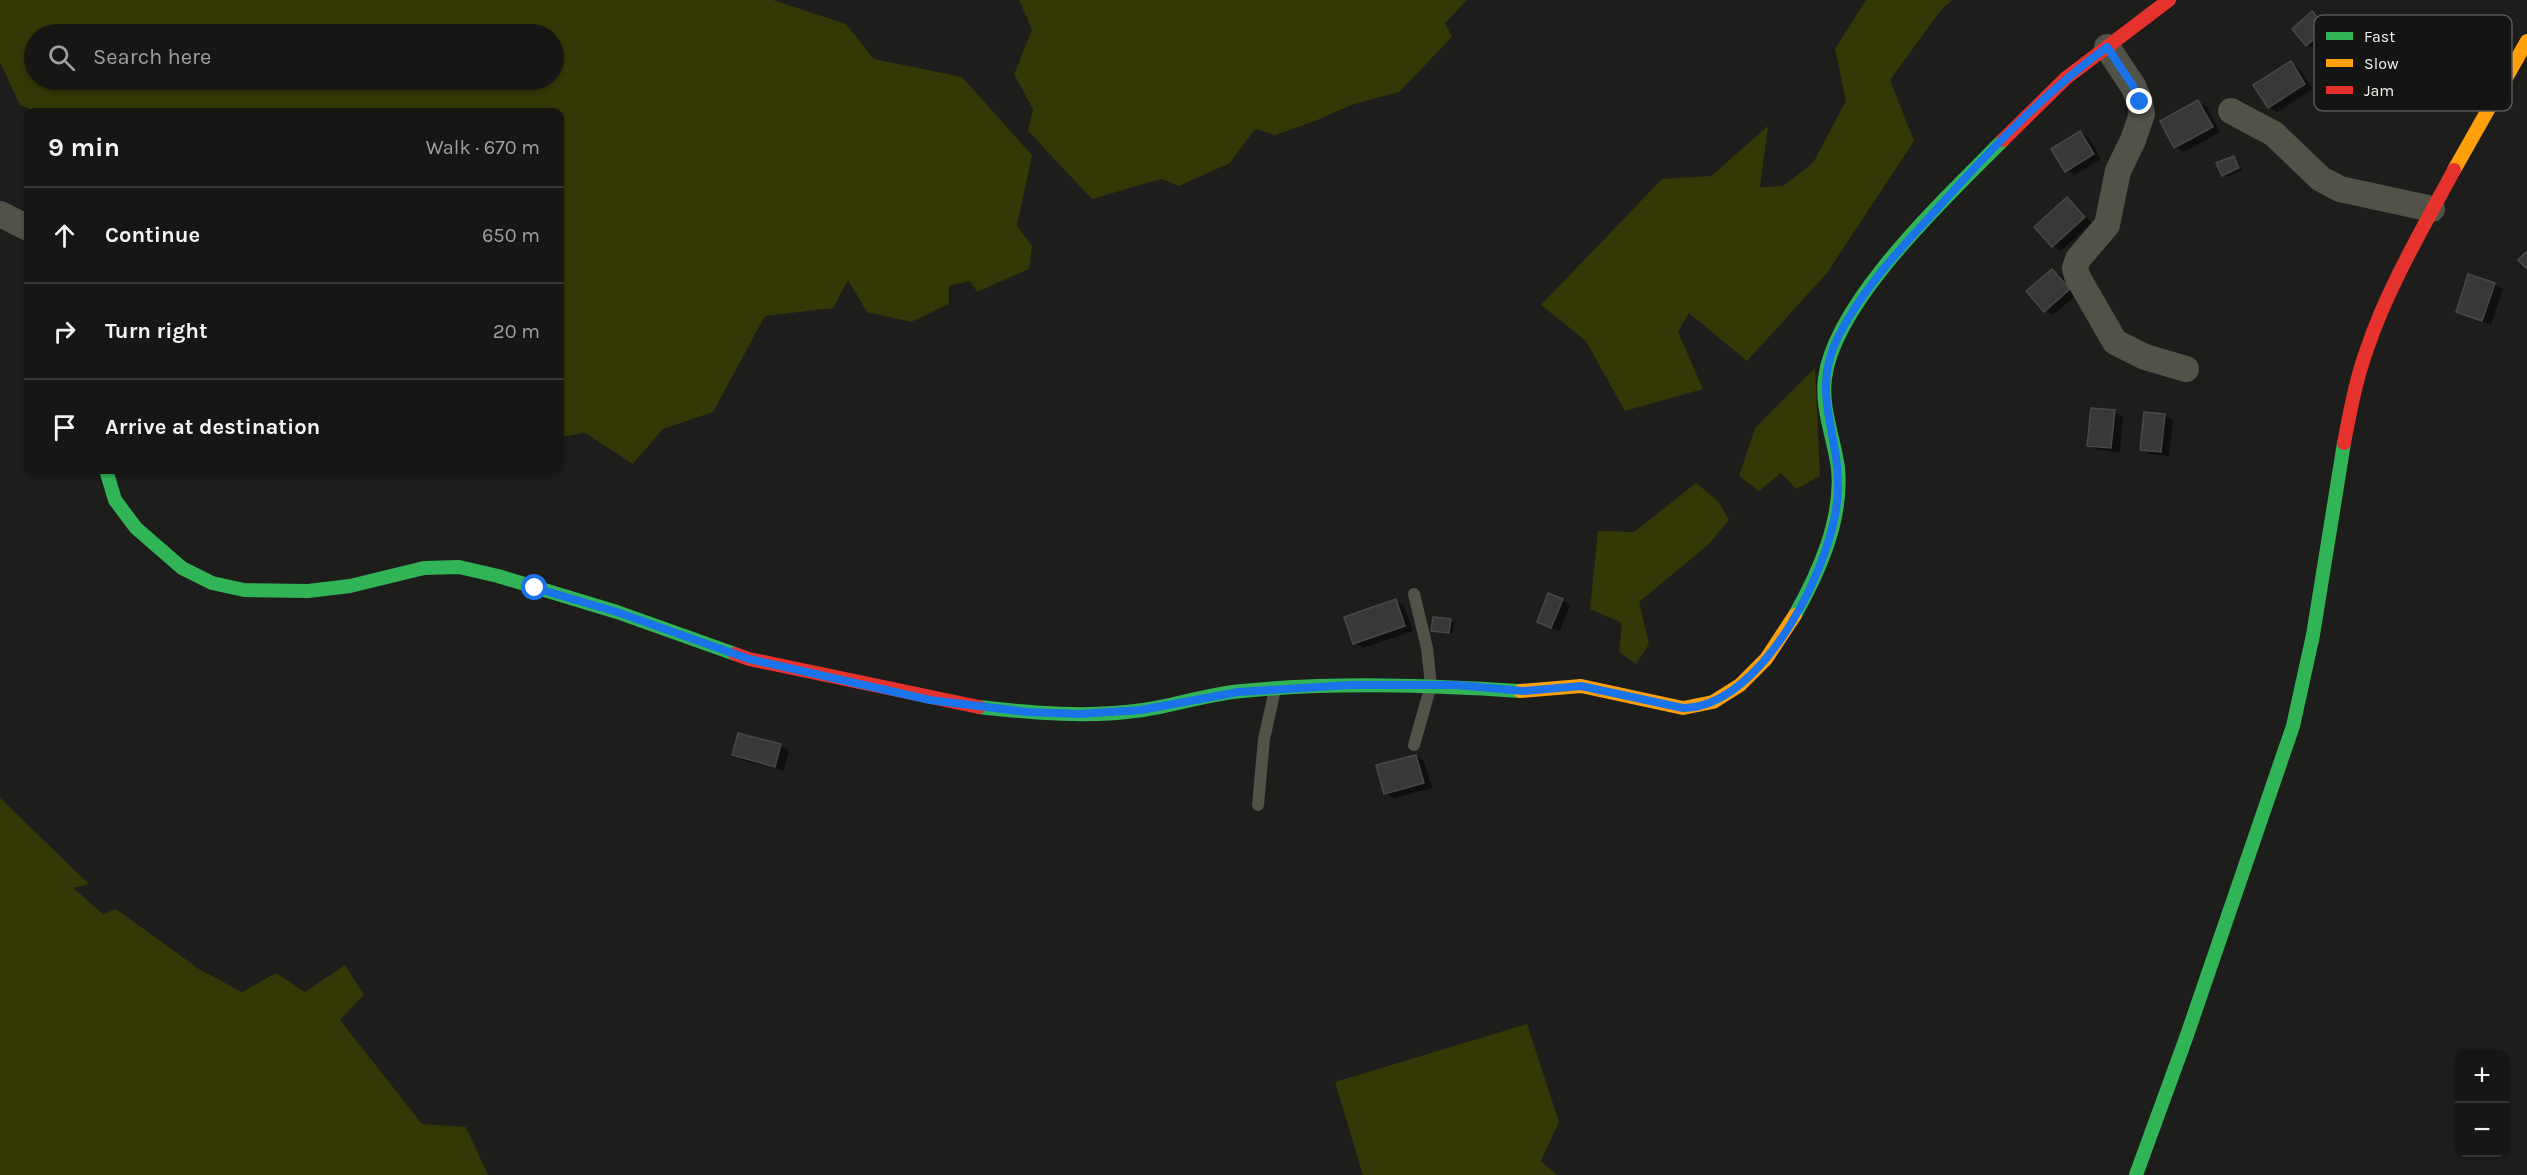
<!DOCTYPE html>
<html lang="en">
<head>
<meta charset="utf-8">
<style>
	body { margin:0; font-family:Karla,sans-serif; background:#1f1f1e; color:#f1f3f6 }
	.controls { position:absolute; right:18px; bottom:18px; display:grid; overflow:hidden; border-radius:12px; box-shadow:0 2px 4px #0004 }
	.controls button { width:54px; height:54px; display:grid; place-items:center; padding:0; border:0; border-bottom:2px solid #353534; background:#161615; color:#f1f3f6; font:30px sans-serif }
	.stop { position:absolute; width:18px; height:18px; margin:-14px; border:4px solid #1a73e8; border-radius:50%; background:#fff }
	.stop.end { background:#1a73e8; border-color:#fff; box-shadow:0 2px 6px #0008 }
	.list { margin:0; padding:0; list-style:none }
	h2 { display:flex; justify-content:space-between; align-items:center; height:78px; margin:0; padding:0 24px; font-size:26px }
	h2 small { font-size:20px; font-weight:400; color:#9e9fa0 }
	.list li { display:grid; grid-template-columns:39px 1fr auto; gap:18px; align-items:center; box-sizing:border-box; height:96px; padding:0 24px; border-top:2px solid #353534 }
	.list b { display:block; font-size:22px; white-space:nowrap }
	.list em { font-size:20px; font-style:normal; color:#9e9fa0 }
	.icon { flex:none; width:33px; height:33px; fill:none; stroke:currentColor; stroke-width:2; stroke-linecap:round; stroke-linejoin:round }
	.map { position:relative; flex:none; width:2527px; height:1175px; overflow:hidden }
	.search { position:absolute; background:#161615; box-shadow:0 2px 4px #0004; left:24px; top:24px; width:540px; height:66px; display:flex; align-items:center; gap:15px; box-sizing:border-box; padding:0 21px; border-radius:33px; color:#9e9fa0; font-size:22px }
	.panel { position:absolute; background:#161615; box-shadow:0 2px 4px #0004; left:24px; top:108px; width:540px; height:366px; border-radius:12px }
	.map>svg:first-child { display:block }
	.green { fill:#343706; fill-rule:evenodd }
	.shadow { fill:#0007 }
	.building { fill:#383838; stroke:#484847; stroke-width:1.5 }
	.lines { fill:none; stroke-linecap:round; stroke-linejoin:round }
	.lane { stroke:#515248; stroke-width:12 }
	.street { stroke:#515248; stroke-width:26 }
	.fast { stroke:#30b455; stroke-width:14 }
	.slow { stroke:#ff9f0a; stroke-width:14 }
	.jam { stroke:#e5322d; stroke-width:14 }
	.route { stroke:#1a73e8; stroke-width:8 }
	.key { fill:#141412; stroke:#575755; stroke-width:1.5 }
	.key-label { font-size:16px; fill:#f2f2f0 }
</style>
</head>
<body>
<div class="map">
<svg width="2527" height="1175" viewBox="0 0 2527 1175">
	<rect width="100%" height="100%" fill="#1d1d1c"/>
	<g class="green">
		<path d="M0,0H773L846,24L874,59L962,77L1032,155L1017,226L1032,246L1029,269L977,292L970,281L949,286V304L911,322L867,312L848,280L833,308L765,316L713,412L663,429L633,464L585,433L560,437V112H37L20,105L0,62ZM34,34H554V80H34Z"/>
		<path d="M1019,0H1467L1445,23L1452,37L1399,92L1354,104L1315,121L1275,135L1255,129L1230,163L1179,186L1161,179L1092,199L1028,131L1033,109L1014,74L1032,30Z"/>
		<path d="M1866,0H1952L1941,10L1890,80L1914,141L1827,273L1747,361L1689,313L1678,332L1703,389L1625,411L1586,341L1541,305L1662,179L1711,176L1768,126L1760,187L1783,186L1813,163L1846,101L1835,49Z"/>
		<path d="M1815,368L1820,476L1796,489L1781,473L1759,491L1739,476L1755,428Z"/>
		<path d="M1696,483L1718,501L1729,520L1709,544L1639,602L1649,644L1636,664L1619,652L1622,623L1590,609L1598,531L1634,532Z"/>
		<path d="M0,798L89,884L73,888L103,914L116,909L199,969L242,992L276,973L305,992L345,965L364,995L340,1020L422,1124L466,1127L488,1175H0Z"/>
		<path d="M1527,1024L1559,1122L1541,1161L1557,1175H1363L1335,1082Z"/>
	</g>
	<g class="shadow">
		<path d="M2313,13L2321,17L2334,33L2316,49L2307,45Z"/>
		<path d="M2291,63L2299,68L2313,89L2277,112L2269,107Z"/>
		<path d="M2198,102L2207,107L2220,132L2184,152L2175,147Z"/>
		<path d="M2080,133L2089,138L2101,159L2075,175L2066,170Z"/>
		<path d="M2234,157L2237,159L2242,170L2227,177L2223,174Z"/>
		<path d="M2067,199L2075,204L2092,223L2061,251L2053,246L2036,227Z"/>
		<path d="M2052,271L2061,275L2077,295L2053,315L2045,310Z"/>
		<path d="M2494,284L2503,289L2491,325L2457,311Z"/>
		<path d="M2115,412L2123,417L2120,452L2097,450L2089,445Z"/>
		<path d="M2164,416L2173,420L2169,456L2150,454L2142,449Z"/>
		<path d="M1562,600L1570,605L1560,631L1545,624Z"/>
		<path d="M1396,601L1404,605L1413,631L1363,648L1355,643Z"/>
		<path d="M1450,621L1454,623L1452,634L1433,630Z"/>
		<path d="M739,734L781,746L789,750L784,771L742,760L733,755Z"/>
		<path d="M1416,756L1424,761L1432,788L1394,798L1385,793Z"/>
	</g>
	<g class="building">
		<path d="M2312,11L2327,28L2306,46L2292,29Z"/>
		<path d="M2291,61L2305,84L2268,108L2253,85Z"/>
		<path d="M2198,100L2213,127L2174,148L2160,121Z"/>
		<path d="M2080,131L2094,154L2065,172L2051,149Z"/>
		<path d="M2234,156L2239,168L2222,176L2216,163Z"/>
		<path d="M2067,197L2085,217L2052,247L2034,227Z"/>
		<path d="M2527,251V269L2518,260Z"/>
		<path d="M2052,269L2070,289L2044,312L2026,291Z"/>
		<path d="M2468,274L2495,283L2482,321L2456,312Z"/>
		<path d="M2091,408L2115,410L2111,448L2087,446Z"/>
		<path d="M2144,412L2165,414L2161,452L2140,450Z"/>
		<path d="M1548,593L1563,599L1551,628L1537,622Z"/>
		<path d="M1396,599L1405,626L1353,644L1344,617Z"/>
		<path d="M1433,617L1451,619L1449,633L1431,631Z"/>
		<path d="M738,733L781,744L775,767L732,755Z"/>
		<path d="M1416,755L1424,783L1384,794L1376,765Z"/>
	</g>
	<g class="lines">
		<g class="lane">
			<path d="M1414,745L1431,685L1427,648L1414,594"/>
			<path d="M1258,805L1264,739L1275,690"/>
		</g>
		<g class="street">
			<path d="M2107,47L2133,86L2140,102L2142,114L2133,140L2118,171L2107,225L2078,259L2075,268L2077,276L2115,342L2145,357L2186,369"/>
			<path d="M2231,111L2274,134L2321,179L2340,189L2432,209"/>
			<path d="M0,214L28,228"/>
		</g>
		<g class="fast">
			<path d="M106,470L115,500L136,528L182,568L212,583L244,590L308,591L350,586L424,568L459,567L498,576L617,612L735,654"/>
			<path d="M1795,615C1819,572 1843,519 1838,468C1834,438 1821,408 1825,378C1835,300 1949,195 2003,140"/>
			<path d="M979,707C1033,713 1089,718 1143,710C1176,705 1208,694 1242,691C1334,682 1428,685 1520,691"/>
			<path d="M2136,1175L2186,1038L2293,726L2313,635L2344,443"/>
		</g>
		<g class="slow">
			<path d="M2454,170L2527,41"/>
			<path d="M1520,691L1581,686L1683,708L1713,702L1740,685L1766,659L1795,615"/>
		</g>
		<g class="jam">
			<path d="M2003,140L2066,78L2169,0"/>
			<path d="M2344,443C2350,412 2356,379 2367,349C2388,287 2423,228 2454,170"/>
			<path d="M735,654L749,659L979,707"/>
		</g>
	</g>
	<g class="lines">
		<path class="route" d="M535,588L617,612L749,659L930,700L1027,712L1078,714L1141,710L1238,692L1350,685H1456L1523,691L1581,686L1683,708C1763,708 1836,561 1838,490C1840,433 1809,392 1839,335C1863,288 1901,248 1936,210C1989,151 2043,94 2107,47L2133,86L2140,102"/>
	</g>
	<rect x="2314" y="15" width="198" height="96" rx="9" class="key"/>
	<rect x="2326" y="32" width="27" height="8" fill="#30b455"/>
	<rect x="2326" y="59" width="27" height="8" fill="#ff9f0a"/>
	<rect x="2326" y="86" width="27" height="8" fill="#e5322d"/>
	<g class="key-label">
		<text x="2364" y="42">Fast</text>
		<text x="2364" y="69">Slow</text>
		<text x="2364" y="96">Jam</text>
	</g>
</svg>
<div class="controls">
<button>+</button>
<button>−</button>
</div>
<div class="stop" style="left:535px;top:588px"></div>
<div class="stop end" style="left:2140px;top:102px"></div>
<div class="search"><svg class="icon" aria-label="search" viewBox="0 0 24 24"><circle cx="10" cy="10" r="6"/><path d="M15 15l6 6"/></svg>Search here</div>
<section class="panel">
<h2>9 min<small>Walk · 670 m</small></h2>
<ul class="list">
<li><svg class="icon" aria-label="ahead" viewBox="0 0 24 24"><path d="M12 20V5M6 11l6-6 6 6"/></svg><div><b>Continue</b></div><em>650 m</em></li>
<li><svg class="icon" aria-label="right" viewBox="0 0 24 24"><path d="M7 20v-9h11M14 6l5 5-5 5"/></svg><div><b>Turn right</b></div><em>20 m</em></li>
<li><svg class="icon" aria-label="arrive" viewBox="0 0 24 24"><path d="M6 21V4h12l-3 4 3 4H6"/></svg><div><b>Arrive at destination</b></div></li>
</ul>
</section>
</div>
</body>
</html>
